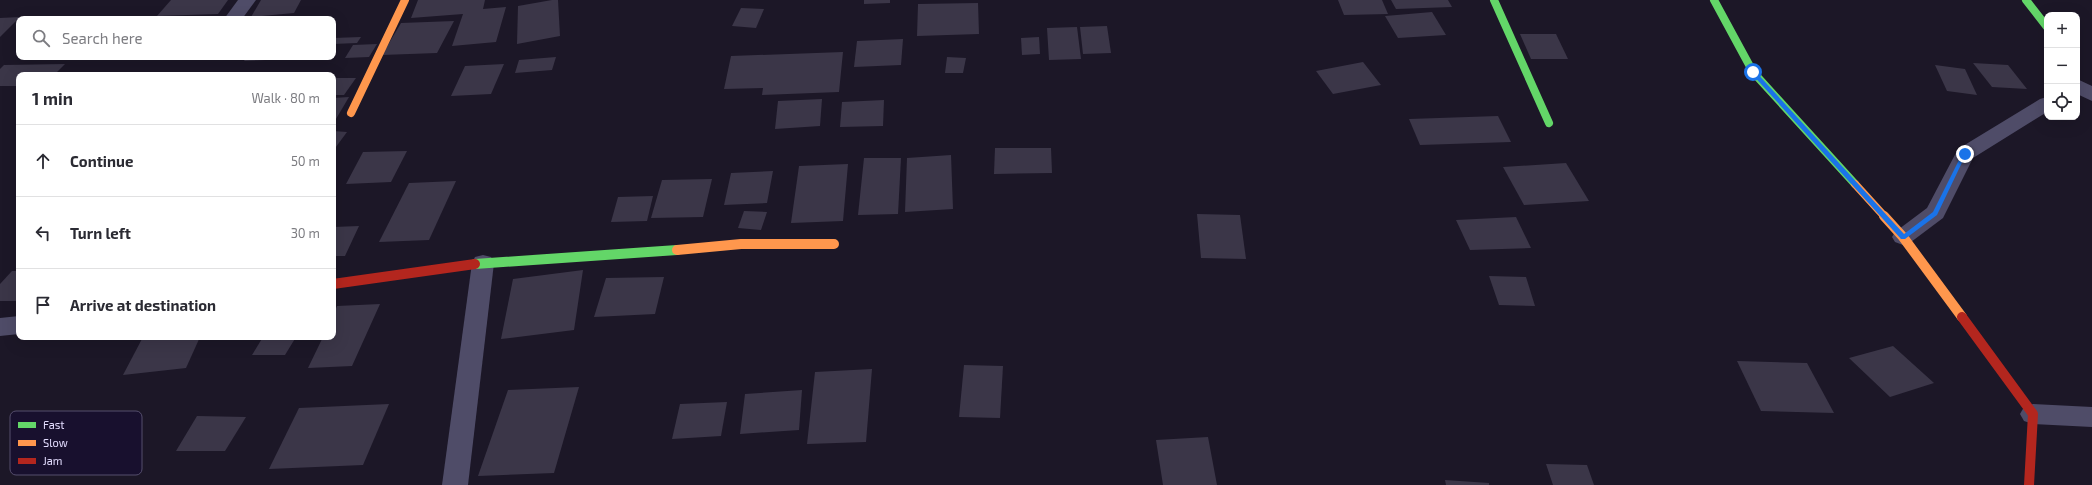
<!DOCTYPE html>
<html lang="en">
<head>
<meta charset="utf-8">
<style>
	body { margin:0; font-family:"Exo 2",sans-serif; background:#f2f2f3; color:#2b2b33 }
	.controls { position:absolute; right:12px; top:12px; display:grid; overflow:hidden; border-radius:8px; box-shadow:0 4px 16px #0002 }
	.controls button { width:36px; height:36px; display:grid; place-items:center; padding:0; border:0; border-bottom:1px solid #e1e1e2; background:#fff; color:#2b2b33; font:20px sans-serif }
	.stop { position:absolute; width:12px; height:12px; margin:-9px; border:3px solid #1a73e8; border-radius:50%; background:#fff }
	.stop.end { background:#1a73e8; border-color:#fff; box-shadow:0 1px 4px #0008 }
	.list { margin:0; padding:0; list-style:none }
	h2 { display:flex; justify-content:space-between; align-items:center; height:52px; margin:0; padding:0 16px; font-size:17px }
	h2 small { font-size:13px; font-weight:400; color:#7c7c81 }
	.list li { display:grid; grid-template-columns:26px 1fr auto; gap:12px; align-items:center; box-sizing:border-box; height:72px; padding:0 16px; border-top:1px solid #e1e1e2 }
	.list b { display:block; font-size:15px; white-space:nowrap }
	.list em { font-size:13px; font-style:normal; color:#7c7c81 }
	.icon { flex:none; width:22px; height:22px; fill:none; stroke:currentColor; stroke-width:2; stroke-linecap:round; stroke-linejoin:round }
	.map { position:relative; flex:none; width:2092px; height:485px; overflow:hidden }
	.search { position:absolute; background:#fff; box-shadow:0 4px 16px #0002; left:16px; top:16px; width:320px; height:44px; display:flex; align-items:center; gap:10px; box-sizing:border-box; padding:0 14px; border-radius:8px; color:#7c7c81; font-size:15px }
	.panel { position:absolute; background:#fff; box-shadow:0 4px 16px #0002; left:16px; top:72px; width:320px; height:268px; border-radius:8px }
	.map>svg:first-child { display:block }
	.building { fill:#3b3648 }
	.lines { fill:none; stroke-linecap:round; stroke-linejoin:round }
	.street { fill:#4f4c68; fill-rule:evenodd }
	.fast-far1 { stroke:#63d668; stroke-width:8 }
	.fast { stroke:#63d668; stroke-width:10 }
	.slow-far1 { stroke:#ff974d; stroke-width:8 }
	.slow { stroke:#ff974d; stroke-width:10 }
	.jam { stroke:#b3261e; stroke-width:10 }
	.route { fill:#1a73e8 }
	.key { fill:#18102e; stroke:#554e6d; stroke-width:1 }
	.key-label { font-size:11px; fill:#e4ddff }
</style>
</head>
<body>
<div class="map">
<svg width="2092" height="485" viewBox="0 0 2092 485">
	<rect width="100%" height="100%" fill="#1c1727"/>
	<g class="building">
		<path d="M171,0H228L218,14L157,16Z"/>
		<path d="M261,0H301L294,13L251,17Z"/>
		<path d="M418,0H485L483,9L506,7L496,42L452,46L463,14L411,18Z"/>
		<path d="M552,0H558L560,36L517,44L518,6Z"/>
		<path d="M864,0H890V3L864,4Z"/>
		<path d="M1338,0H1382L1388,14L1344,15Z"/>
		<path d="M1391,0H1448L1452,7L1396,9Z"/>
		<path d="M978,3L979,34L917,36L918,4Z"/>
		<path d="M741,8L764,9L756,28L732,26Z"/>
		<path d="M1432,12L1446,35L1398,38L1385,16Z"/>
		<path d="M20,17L0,37V18Z"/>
		<path d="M454,21L437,53L382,55L401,23Z"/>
		<path d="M1107,26L1111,53L1083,54L1080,27Z"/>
		<path d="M1077,27L1081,59L1049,60L1047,28Z"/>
		<path d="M1520,34H1556L1568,59H1531Z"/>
		<path d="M361,37L357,43L333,44V38Z"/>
		<path d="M1039,37L1040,54L1022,55L1021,38Z"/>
		<path d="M903,39L901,65L854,67L857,41Z"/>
		<path d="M377,44L369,57L345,58L353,45Z"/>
		<path d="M843,52L839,92L762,95L763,88L724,89L731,56Z"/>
		<path d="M124,57H167V58L122,60Z"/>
		<path d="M247,57H267L266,60L244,61Z"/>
		<path d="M556,57L552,70L515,73L519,60Z"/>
		<path d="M947,57L966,58L963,73H945Z"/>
		<path d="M1363,62L1381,85L1333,94L1316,71Z"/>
		<path d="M1973,63L2008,65L2027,89L1992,87Z"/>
		<path d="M65,64L54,75H19V86H0V69L4,65Z"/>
		<path d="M504,64L491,94L451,96L465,66Z"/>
		<path d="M1935,65L1965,69L1977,95L1947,91Z"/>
		<path d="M333,78H356L344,95H333Z"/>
		<path d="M349,97L333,124V98Z"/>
		<path d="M822,99L820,126L775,129L778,101Z"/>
		<path d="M884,100L883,126L840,127L842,102Z"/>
		<path d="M1498,116L1511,142L1420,145L1409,119Z"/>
		<path d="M333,131L347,132L333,151Z"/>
		<path d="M995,148H1051L1052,173L994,174Z"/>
		<path d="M407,151L391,182L346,184L363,152Z"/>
		<path d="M951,155L953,209L905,212L907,158Z"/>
		<path d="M864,158H901L898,214L858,215Z"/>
		<path d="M1566,163L1589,201L1524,205L1503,167Z"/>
		<path d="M848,164L843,221L791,223L799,166Z"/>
		<path d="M773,171L767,203L724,205L731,173Z"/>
		<path d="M712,179L703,217L651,218L662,180Z"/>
		<path d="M456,181L429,240L379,242L409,183Z"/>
		<path d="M653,196L647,221L611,222L618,197Z"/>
		<path d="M744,211L767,212L761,230L738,228Z"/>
		<path d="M1197,214L1240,215L1246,259L1201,258Z"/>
		<path d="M1516,217L1531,248L1470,250L1456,220Z"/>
		<path d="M359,226L345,256H333V227Z"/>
		<path d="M583,270L574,330L501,339L513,279Z"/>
		<path d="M12,271H19V299L17,301H0V284Z"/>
		<path d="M1489,276L1526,277L1535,306L1499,305Z"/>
		<path d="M664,277L655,314L594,317L606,278Z"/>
		<path d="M380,304L352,366L308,368L323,337H333V316L337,306Z"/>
		<path d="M143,337H200L186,368L123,375Z"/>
		<path d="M263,337H296L285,355H252Z"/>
		<path d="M1893,346L1934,383L1890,397L1849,358Z"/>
		<path d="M1737,361L1807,363L1834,413L1761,411Z"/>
		<path d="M964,365L1003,366L1000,418L959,417Z"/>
		<path d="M872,369L866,442L807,444L815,372Z"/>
		<path d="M579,387L554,473L478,476L508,390Z"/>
		<path d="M802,390L799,430L740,434L745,394Z"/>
		<path d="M727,402L721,436L672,439L680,404Z"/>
		<path d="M389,404L363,465L269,469L299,408Z"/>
		<path d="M197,416L246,417L225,451H176Z"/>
		<path d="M1208,437L1217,485H1163L1156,440Z"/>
		<path d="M1546,464L1587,465L1594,485H1553Z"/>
		<path d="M1445,480L1489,483V485H1446Z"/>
	</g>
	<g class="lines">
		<g class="street">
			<path d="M238,0H256L242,19H224Z"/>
			<path d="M2077,79L2092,86V101L2077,94Z"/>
			<path d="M2047,97V112L1973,158L1943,218L1911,242L1903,245L1895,242L1892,237L1895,232L1927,208L1958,149L2040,99Z"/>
			<path d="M483,255L491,257L494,263L468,485H442L472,263L475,257Z"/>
			<path d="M19,316V334L0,336V318Z"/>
			<path d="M2033,404L2092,407V427L2033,424L2024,421L2020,414L2024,407Z"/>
		</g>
		<g class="fast-far1">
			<path d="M1494,0L1549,123"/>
			<path d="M1714,0L1753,72L1855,184"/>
			<path d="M2026,0L2047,27"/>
		</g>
		<path class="fast" d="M475,264L677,250"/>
		<g class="slow-far1">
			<path d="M351,113L405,0"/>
			<path d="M1855,184L1885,217"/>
		</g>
		<g class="slow">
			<path d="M1884,216L1903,237L1962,317"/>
			<path d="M677,250L741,244H834"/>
		</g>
		<g class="jam">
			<path d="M333,284L475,264"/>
			<path d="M1962,317L2033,414L2029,485"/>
		</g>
	</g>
	<path class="route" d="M1751,71H1755L1904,234L1933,212L1962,154L1967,152L1937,215L1905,239H1901L1751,73Z"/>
	<rect x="10" y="411" width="132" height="64" rx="6" class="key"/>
	<rect x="18" y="422" width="18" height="6" fill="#63d668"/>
	<rect x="18" y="440" width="18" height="6" fill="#ff974d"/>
	<rect x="18" y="458" width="18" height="6" fill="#b3261e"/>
	<g class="key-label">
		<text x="43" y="429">Fast</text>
		<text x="43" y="447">Slow</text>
		<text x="43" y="465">Jam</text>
	</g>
</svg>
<div class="controls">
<button>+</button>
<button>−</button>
<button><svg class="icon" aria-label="locate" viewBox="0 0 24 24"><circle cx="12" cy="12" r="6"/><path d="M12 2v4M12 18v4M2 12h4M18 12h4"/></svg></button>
</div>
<div class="stop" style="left:1753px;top:72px"></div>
<div class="stop end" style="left:1965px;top:154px"></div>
<div class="search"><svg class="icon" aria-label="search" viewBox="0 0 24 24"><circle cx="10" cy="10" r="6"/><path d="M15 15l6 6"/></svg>Search here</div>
<section class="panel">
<h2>1 min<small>Walk · 80 m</small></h2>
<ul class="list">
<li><svg class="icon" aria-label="ahead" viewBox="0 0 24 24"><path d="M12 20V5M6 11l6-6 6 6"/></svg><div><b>Continue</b></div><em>50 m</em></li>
<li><svg class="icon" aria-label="left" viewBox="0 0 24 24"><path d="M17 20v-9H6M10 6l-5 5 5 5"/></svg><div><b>Turn left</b></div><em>30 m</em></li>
<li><svg class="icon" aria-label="arrive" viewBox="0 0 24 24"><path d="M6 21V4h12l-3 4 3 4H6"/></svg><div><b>Arrive at destination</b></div></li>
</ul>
</section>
</div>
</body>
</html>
